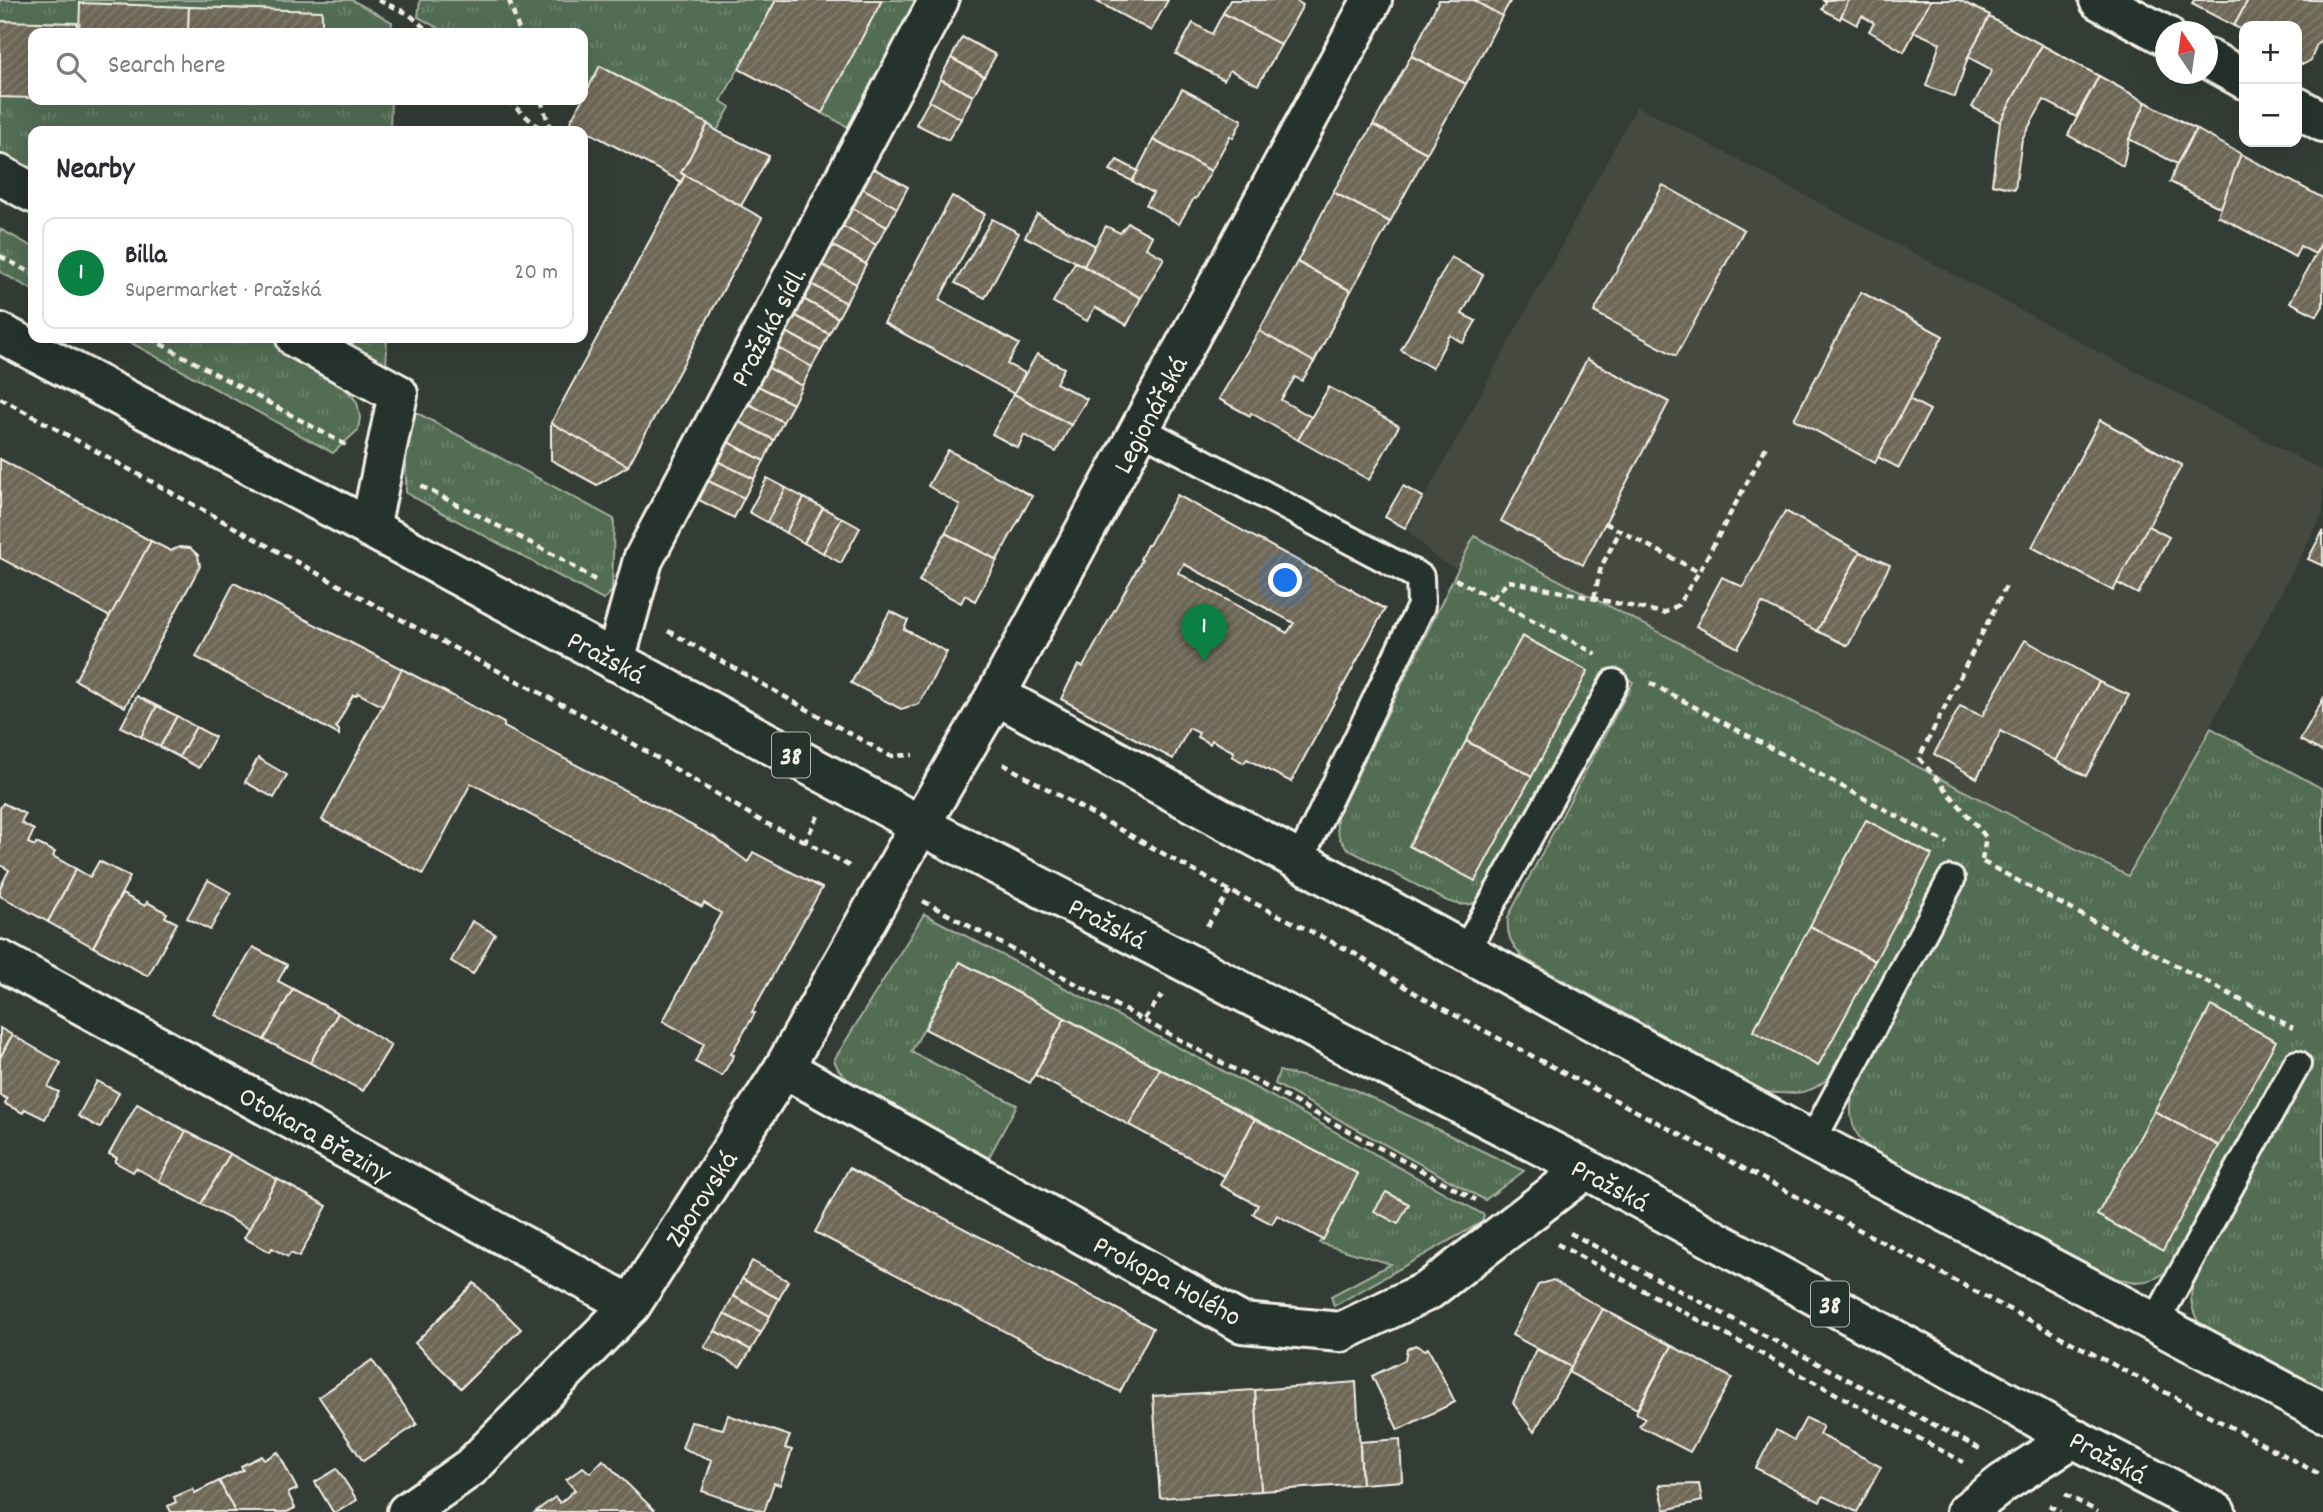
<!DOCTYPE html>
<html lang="en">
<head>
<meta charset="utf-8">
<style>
	body { margin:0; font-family:Dekko,sans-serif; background:#f2f2f3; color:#2b2b33 }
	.controls { position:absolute; right:21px; top:21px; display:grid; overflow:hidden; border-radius:14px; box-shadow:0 7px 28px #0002 }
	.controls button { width:63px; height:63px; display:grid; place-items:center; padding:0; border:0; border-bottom:2px solid #e1e1e2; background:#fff; color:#2b2b33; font:35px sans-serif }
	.compass { position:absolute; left:2155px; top:21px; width:63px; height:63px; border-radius:50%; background:#fff; box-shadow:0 7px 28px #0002; rotate:347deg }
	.you { position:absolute; left:1286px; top:581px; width:24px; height:24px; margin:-18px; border:5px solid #fff; border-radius:50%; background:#1a73e8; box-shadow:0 0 0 10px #1a73e833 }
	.badge { display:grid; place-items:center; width:46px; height:46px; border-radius:50%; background:#0b8043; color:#fff; font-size:23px; font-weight:700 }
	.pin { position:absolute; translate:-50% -58px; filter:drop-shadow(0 2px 4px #0008) }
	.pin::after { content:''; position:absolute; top:37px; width:24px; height:21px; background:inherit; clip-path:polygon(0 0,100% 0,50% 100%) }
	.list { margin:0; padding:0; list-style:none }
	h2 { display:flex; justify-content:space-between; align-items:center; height:91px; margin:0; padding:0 28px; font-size:30px }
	h2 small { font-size:23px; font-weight:400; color:#7c7c81 }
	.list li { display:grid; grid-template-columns:46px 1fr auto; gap:21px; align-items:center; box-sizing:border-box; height:112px; margin:0 14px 14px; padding:0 14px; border:2px solid #e1e1e2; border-radius:14px }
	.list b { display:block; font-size:26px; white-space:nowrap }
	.list p { margin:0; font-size:23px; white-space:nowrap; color:#7c7c81 }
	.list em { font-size:23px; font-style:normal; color:#7c7c81 }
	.icon { flex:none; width:38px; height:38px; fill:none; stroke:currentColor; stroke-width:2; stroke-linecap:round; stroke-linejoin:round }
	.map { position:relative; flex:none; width:2323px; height:1512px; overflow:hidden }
	.search { position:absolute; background:#fff; box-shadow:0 7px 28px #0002; left:28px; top:28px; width:560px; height:77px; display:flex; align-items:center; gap:18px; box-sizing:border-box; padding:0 24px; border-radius:14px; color:#7c7c81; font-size:26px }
	.panel { position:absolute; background:#fff; box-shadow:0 7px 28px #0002; left:28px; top:126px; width:560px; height:217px; border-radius:14px }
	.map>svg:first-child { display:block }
	.built { fill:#454a3f }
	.grass { fill:url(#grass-tufts); stroke:#a4af9e; stroke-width:2 }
	.building { fill:url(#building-hatch); stroke:#f4f1e8; stroke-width:2; fill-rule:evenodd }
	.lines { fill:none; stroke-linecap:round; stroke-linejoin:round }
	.lane-casing { stroke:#f4f1e8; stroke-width:32 }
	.street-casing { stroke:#f4f1e8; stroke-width:44 }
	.secondary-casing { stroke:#f4f1e8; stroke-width:44 }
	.primary-casing { stroke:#f4f1e8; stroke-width:44 }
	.path { stroke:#f4f1e8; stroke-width:4.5; stroke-dasharray:7 5; stroke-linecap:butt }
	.lane { stroke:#26332d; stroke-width:26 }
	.street { stroke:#26332d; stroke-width:38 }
	.secondary { stroke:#26332d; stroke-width:38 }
	.primary { stroke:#26332d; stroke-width:38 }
	.labels { text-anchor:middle; stroke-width:5; stroke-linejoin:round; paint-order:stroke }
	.shield { fill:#26332d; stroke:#b6b8b0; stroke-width:2 }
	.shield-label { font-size:26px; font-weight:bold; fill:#f4f1e8 }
	.street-label { font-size:28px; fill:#f4f1e8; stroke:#26332d }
</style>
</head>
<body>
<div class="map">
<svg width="2323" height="1512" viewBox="0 0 2323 1512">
	<defs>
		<pattern id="grass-tufts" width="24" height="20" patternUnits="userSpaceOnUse" patternTransform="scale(1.75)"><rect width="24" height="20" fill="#536d54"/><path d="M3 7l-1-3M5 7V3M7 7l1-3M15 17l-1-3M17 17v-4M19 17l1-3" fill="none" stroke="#6c826d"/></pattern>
		<pattern id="building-hatch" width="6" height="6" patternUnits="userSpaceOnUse" patternTransform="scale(1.75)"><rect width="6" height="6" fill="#6e6757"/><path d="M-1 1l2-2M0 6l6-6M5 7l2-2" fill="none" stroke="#837d6f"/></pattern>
	</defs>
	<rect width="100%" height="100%" fill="#343d35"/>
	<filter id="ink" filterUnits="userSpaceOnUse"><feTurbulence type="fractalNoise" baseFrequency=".0143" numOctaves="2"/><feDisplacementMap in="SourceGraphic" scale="14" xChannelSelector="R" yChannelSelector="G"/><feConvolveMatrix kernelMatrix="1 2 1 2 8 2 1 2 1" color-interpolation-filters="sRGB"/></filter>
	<g filter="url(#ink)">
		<path class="built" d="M1637,106L2323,471V514L2110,913L1436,558L1407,530Z"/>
		<g class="grass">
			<path d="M0,0H352L392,22L391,33H33V100H391L390,131H33V177L0,159Z"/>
			<path d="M420,0H776L721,101L730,107L717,131L600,66L583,97V33H447L418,17Z"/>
			<path d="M882,0H916L848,127L822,113Z"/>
			<path d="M0,229L33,247V290L0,272Z"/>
			<path d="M122,338H274L332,372L357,402L360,417L358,430L333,453Z"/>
			<path d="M327,338H387L386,371Z"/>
			<path d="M406,407L614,519L612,591L603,600L406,493Z"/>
			<path d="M1474,536L2128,876L2211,728L2323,789V1394L2202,1329C2186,1302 2188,1289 2205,1263L2310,1061L2292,1052L2191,1243C2163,1282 2146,1291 2100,1273L1870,1149C1848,1130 1847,1108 1857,1082L1966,875L1949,864L1843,1064C1816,1093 1804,1096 1765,1092L1522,957C1511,944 1506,934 1508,917L1633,682L1612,669L1494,886C1479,904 1470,909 1447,901L1351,851C1339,842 1335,831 1337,817Z"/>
			<path d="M924,914L1269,1095L1484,1215L1482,1222L1334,1306L1331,1296L1391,1264L1319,1243L1358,1174L960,962L911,1052L1017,1105L987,1161L858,1092L838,1069L834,1060Z"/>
			<path d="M1279,1071L1351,1088L1524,1171L1485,1200L1275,1084Z"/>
		</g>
		<g class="building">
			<path d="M776,0H882L822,113L739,69Z"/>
			<path d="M1094,0H1168L1151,31Z"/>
			<path d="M1230,0H1295L1303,5L1281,45L1223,13Z"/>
			<path d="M1439,0H1473L1502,16L1466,84L1411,56Z"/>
			<path d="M1473,0H1511L1502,16Z"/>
			<path d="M1822,0H1849L1840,19L1822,9L1826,2Z"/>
			<path d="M1849,0H1931L1904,52L1869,31L1874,23L1862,16L1857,25L1841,16Z"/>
			<path d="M1931,0H1959L1990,15L1968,57L1955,97L1926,86L1940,43L1913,31Z"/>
			<path d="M2194,0H2248L2234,26L2192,4Z"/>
			<path d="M2248,0H2323V37L2316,46L2311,60L2304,64H2297V26H2244V31L2234,26Z"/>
			<path d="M80,3L189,7L188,33H79Z"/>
			<path d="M189,7L322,11V33H188Z"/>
			<path d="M1223,13L1281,45L1258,85L1230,70L1224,80L1176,54L1193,23L1212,34Z"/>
			<path d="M1989,17L2042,45L2000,122L1972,107L1992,70L1968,57Z"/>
			<path d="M0,21L77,23V33H33V98L0,97Z"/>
			<path d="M962,37L996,55L984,76L951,58Z"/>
			<path d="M2042,45L2099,76L2076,117L2044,100L2022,139L2015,189L1992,184L2000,122Z"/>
			<path d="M1411,56L1466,84L1427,153L1373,125Z"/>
			<path d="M951,58L984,76L973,96L940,79Z"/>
			<path d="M600,66L708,124L681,173L685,175L681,182L570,122Z"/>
			<path d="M2099,76L2146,102L2129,139L2123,166L2068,135Z"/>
			<path d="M940,79L973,96L961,119L929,101Z"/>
			<path d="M1182,89L1242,120L1233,138L1230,136L1211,171L1153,140Z"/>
			<path d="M929,101L961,119L948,140L916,124Z"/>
			<path d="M2146,102L2196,129L2177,164L2129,139Z"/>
			<path d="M708,124L717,131L769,156L741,206L681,173Z"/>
			<path d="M1373,125L1427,153L1390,222L1333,192Z"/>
			<path d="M2196,129L2241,154L2221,208L2170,182L2177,164Z"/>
			<path d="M1153,140L1211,171L1196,199L1194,198L1179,224L1146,205L1153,193L1132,181Z"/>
			<path d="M2241,154L2323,198V240L2315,254L2300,246L2295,257L2218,216Z"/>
			<path d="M1117,160L1138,171L1132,181L1110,170Z"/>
			<path d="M873,168L908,187L897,208L862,188Z"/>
			<path d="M685,175L762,218L628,466L551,423Z"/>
			<path d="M1663,185L1744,230L1676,356L1594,312Z"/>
			<path d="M862,188L897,208L887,227L852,208Z"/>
			<path d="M1333,192L1390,222L1351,291L1297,262Z"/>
			<path d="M952,196L985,214L939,300L1019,344L1007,364L1025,373L1014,394L884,323Z"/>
			<path d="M852,208L887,227L876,245L842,226Z"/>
			<path d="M1037,214L1096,246L1084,266L1025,237Z"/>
			<path d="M992,219L1019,233L985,298L955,283Z"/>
			<path d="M1128,223L1152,236L1146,248L1164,258L1141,298L1084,266L1106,226L1120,233Z"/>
			<path d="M842,226L876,245L866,264L831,245Z"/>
			<path d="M2323,240V306L2317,316L2290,302Z"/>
			<path d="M831,245L866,264L856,284L821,264Z"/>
			<path d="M1451,257L1483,275L1462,314L1476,321L1463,343L1450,335L1432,368L1401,350Z"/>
			<path d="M1075,262L1141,298L1127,325L1095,307L1087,321L1053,302Z"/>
			<path d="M1297,262L1351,291L1314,362L1259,331Z"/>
			<path d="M821,264L856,284L846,303L811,284Z"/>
			<path d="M811,284L846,303L838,318L803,299Z"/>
			<path d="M1861,292L1943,336L1875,463L1794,419Z"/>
			<path d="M803,299L838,318L829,334L794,315Z"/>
			<path d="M794,315L829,334L821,351L786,332Z"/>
			<path d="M1259,331L1314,362L1302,381L1295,377L1281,400L1311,417L1298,440L1251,413L1250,416L1219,399Z"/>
			<path d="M786,332L821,351L812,367L778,348Z"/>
			<path d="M778,348L812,367L802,386L767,367Z"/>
			<path d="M1037,354L1064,368L1056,383L1087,399L1071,425L1014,394Z"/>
			<path d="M1587,359L1669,402L1583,565L1501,521Z"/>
			<path d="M767,367L802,386L793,404L758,386Z"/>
			<path d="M758,386L793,404L783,422L749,404Z"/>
			<path d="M1329,387L1399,426L1369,480L1298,440Z"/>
			<path d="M1014,394L1071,425L1056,452L1024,435L1018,448L992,434Z"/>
			<path d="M1909,399L1930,410L1899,468L1878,457Z"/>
			<path d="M749,404L783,422L774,440L739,422Z"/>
			<path d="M2100,420L2182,465L2113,591L2032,547Z"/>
			<path d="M739,422L774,440L764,461L728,442Z"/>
			<path d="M551,423L628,466L597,485L551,460Z"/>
			<path d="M728,442L764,461L754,479L719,462Z"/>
			<path d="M948,450L1032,496L997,560L945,533L960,505L928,486Z"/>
			<path d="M0,459L151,541L110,617L0,558Z"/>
			<path d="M719,462L754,479L744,498L708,481Z"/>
			<path d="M767,478L786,488L767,522L749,512Z"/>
			<path d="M708,481L744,498L734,518L699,500Z"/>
			<path d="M1403,486L1423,497L1405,528L1385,517Z"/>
			<path d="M786,488L804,498L786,533L767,522Z"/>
			<path d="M1177,495L1315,570V569L1350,589L1351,588L1354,592L1385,609L1291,782L1247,759L1244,763L1232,756L1234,752L1212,740L1210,744L1197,737L1199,733L1189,728L1173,759L1061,699L1078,665L1083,667L1142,560L1140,559L1147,545H1149ZM1184,564L1294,623L1287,633L1178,573Z"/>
			<path d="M804,498L823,508L804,543L786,533Z"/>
			<path d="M823,508L842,518L823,553L804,543Z"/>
			<path d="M1785,511L1860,552L1817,631L1762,603L1738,648L1696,626L1722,577L1743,587Z"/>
			<path d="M842,518L860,528L841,563L823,553Z"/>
			<path d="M2148,526L2169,537L2138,594L2117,583Z"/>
			<path d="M2323,531V566L2308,559Z"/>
			<path d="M945,533L997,560L975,601L965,595L961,603L919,581Z"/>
			<path d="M151,541L171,551L179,547L190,548L198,555L200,566L125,707L75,680Z"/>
			<path d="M1860,552L1890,565L1848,646L1817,631Z"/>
			<path d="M234,583L402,669L382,706L358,693L356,696L353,695L336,727L339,730V735L196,657Z"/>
			<path d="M890,611L908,620L904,629L947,652L919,704L901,709L851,683Z"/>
			<path d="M1522,636L1588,671L1532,776L1466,741Z"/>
			<path d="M2025,640L2099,682L2056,761L2001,731L1977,778L1934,754L1960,706L1982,716Z"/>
			<path d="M402,669L504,723V727L714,837L748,862L753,852L822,888L752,1012L755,1013L731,1054L734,1055L722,1076L695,1062L704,1044L663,1021L721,913L704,903L702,907L471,783L423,874L322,820Z"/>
			<path d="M2099,682L2129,695L2086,776L2056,761Z"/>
			<path d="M137,696L157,706L141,737L121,727Z"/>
			<path d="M2323,699V752L2300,740Z"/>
			<path d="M157,706L177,716L160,747L141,737Z"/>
			<path d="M177,716L196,727L179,757L160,747Z"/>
			<path d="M196,727L215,737L199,768L179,757Z"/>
			<path d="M1466,741L1532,776L1475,881L1409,846Z"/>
			<path d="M258,758L287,775L274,798L245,782Z"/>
			<path d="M3,803L25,814L21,823L34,830L28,843L35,846L36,843L55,852L53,856L76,869L48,922L0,896V888L9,870L0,865V808Z"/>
			<path d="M1866,820L1932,855L1875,961L1810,926Z"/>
			<path d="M99,861L130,877L93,947L48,922L76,869L90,877Z"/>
			<path d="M208,880L231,893L210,930L187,918Z"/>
			<path d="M122,894L145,906L147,902L167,913L165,917L177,923L148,976L93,947Z"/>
			<path d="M472,921L495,934L473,974L451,961Z"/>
			<path d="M1810,926L1875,961L1818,1066L1753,1031Z"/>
			<path d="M253,947L287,965L278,981L293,989L264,1040L215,1015Z"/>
			<path d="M960,962L1065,1018L1030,1083L925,1029Z"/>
			<path d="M293,989L338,1013L310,1063L264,1040Z"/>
			<path d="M2211,1006L2276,1041L2219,1146L2154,1111Z"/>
			<path d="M338,1013L391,1045L363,1091L310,1063Z"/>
			<path d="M1065,1018L1160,1069L1129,1125L1035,1075Z"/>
			<path d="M0,1028L12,1035L0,1058Z"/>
			<path d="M12,1035L61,1063L48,1087L59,1092L45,1119L25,1109L23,1113L5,1104L7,1099L0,1095V1058Z"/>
			<path d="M1160,1069L1255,1119L1224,1176L1129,1125Z"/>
			<path d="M97,1081L119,1093L100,1128L78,1116Z"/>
			<path d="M137,1104L186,1131L159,1181L136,1168L133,1172L115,1162L117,1158L109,1154Z"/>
			<path d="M2154,1111L2219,1146L2163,1251L2097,1215Z"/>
			<path d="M1255,1119L1358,1174L1323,1240L1277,1215L1272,1224L1253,1214L1258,1205L1220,1185Z"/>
			<path d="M186,1131L230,1154L201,1204L159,1181Z"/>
			<path d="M230,1154L277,1179L249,1229L201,1204Z"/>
			<path d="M849,1168L1153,1328L1120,1392L815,1232Z"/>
			<path d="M277,1179L327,1206L299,1257L291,1253L288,1257L272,1248L270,1252L244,1238Z"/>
			<path d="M1386,1192L1409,1204L1398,1224L1374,1211Z"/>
			<path d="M752,1261L788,1281L779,1299L742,1279Z"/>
			<path d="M742,1279L779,1299L770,1316L733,1296Z"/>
			<path d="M1553,1280L1603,1309L1571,1367L1512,1335L1538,1285Z"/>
			<path d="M474,1283L521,1329L461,1388L415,1343Z"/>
			<path d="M733,1296L770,1316L761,1333L724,1314Z"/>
			<path d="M1603,1309L1672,1346L1637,1409L1568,1372Z"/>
			<path d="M724,1314L761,1333L751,1350L715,1331Z"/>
			<path d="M715,1331L751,1350L740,1367L704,1347Z"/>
			<path d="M1415,1345L1425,1350L1428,1348L1455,1402L1398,1430L1372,1376L1405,1360L1407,1349Z"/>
			<path d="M1672,1346L1732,1378L1690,1452L1639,1426L1645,1418L1636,1413Z"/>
			<path d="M1536,1349L1571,1367L1534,1432L1513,1403Z"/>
			<path d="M372,1360L417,1424L363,1461L319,1397Z"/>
			<path d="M1356,1382L1362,1484L1261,1491L1255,1390Z"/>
			<path d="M1255,1390L1261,1491L1160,1498L1153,1396Z"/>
			<path d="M728,1415L790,1436L785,1448L792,1450L780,1485L774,1483L764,1512L702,1491L712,1460L682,1448L691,1422L723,1429Z"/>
			<path d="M1806,1418L1823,1426L1819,1434L1881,1467L1857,1512L1823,1496L1820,1502L1756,1468L1776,1430L1794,1440Z"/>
			<path d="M1400,1439L1402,1481L1362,1484L1360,1442Z"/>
			<path d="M278,1452L297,1489L288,1493L295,1508L287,1512H235L219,1481L243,1470L241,1466L261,1456L264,1460Z"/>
			<path d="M603,1460L656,1512H535L555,1497L560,1503L575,1490L566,1480L583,1467L590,1473Z"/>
			<path d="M337,1469L357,1500L337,1512H333L315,1482Z"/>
			<path d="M219,1481L235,1512H171L168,1506L176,1502L174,1497L193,1489L195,1493Z"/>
			<path d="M1699,1484L1702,1501L1665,1510L1659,1485Z"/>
		</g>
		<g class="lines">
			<defs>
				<g id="lane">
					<path d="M1140,429L1420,577L1421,606L1299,861"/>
					<path d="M1466,950L1614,683"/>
					<path d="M1812,1141L1951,880"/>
					<path d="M2155,1323L2297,1064"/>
				</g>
				<g id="street">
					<path d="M2099,0L2166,36"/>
					<path d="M2208,59L2244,79"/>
					<path d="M2297,107L2323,122"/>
					<path d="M0,175L33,193"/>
					<path d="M296,338L398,394L370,528"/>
					<path d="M615,661L643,560L939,0"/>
					<path d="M996,695L1812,1141L2323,1412"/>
					<path d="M0,960L631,1305"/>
					<path d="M784,1068L1242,1323L1341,1332L1429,1290L1586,1169"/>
					<path d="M407,1512L471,1467L631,1305L784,1068L920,825L996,695L1372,0"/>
				</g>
				<path id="secondary" d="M1966,1512L2003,1483L2073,1438"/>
				<path id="primary" d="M0,333L370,528L920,825L1586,1169L2073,1438L2216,1512"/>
			</defs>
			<use href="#lane" class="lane-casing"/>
			<use href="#street" class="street-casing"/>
			<use href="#secondary" class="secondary-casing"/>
			<use href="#primary" class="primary-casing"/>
			<g class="path">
				<path d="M378,0L409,14L430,33"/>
				<path d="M509,0L520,33"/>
				<path d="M507,100L543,131"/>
				<path d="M541,100L551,131"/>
				<path d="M0,256L33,274"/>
				<path d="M150,338L346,445"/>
				<path d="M0,398L422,631L609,729L763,822L805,841"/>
				<path d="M421,486L560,558L595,580"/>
				<path d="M1605,523L1699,572"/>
				<path d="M1455,579L1596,654"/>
				<path d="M1492,598L1509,581L1664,613L1678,605L1699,572L1766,447"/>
				<path d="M1594,598L1601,567L1620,531"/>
				<path d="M668,631L890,756L913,755"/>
				<path d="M1650,683L1947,843"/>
				<path d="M1003,764L1230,891L1354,953L1421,997L2323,1476"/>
				<path d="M818,816L805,841L849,866"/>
				<path d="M1982,860L1986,837L1919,758L2006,586"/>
				<path d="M1983,862L2293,1028"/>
				<path d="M923,901L1476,1200"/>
				<path d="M1207,926L1230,891"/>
				<path d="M1144,1019L1162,995"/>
				<path d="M1570,1233L1980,1449"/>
				<path d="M1557,1244L1963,1462"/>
				<path d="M2065,1494L2098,1512"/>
				<path d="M2049,1505L2060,1512"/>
			</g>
			<use href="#lane" class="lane"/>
			<use href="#street" class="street"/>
			<use href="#secondary" class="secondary"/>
			<use href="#primary" class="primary"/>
		</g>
	</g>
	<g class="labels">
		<g class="shield">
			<rect x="772" y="732.5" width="38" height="45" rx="5"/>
			<rect x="1811" y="1281.5" width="38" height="45" rx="5"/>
		</g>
		<g class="shield-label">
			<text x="791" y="764">38</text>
			<text x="1830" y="1313">38</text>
		</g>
		<g class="street-label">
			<text transform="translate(767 326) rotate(-62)" y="10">Pražská sídl.</text>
			<text transform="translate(1149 414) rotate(-62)" y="10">Legionářská</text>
			<text transform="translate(607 656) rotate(28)" y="10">Pražská</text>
			<text transform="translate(1108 922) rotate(27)" y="10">Pražská</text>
			<text transform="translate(316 1133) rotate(29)" y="10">Otokara Březiny</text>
			<text transform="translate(1611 1184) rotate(28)" y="10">Pražská</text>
			<text transform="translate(700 1198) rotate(-57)" y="10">Zborovská</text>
			<text transform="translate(1168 1279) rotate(28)" y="10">Prokopa Holého</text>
			<text transform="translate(2109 1456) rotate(28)" y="10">Pražská</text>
		</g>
	</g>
</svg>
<div class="controls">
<button>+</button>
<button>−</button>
</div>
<svg class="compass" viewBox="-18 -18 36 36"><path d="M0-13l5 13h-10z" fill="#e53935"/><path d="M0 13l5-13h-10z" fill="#7c7c81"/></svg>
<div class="you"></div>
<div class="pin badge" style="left:1204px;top:662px">1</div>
<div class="search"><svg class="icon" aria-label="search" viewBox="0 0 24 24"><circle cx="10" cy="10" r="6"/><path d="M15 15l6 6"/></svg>Search here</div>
<section class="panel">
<h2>Nearby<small></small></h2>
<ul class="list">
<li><span class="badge">1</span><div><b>Billa</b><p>Supermarket · Pražská</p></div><em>20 m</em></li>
</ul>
</section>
</div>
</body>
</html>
